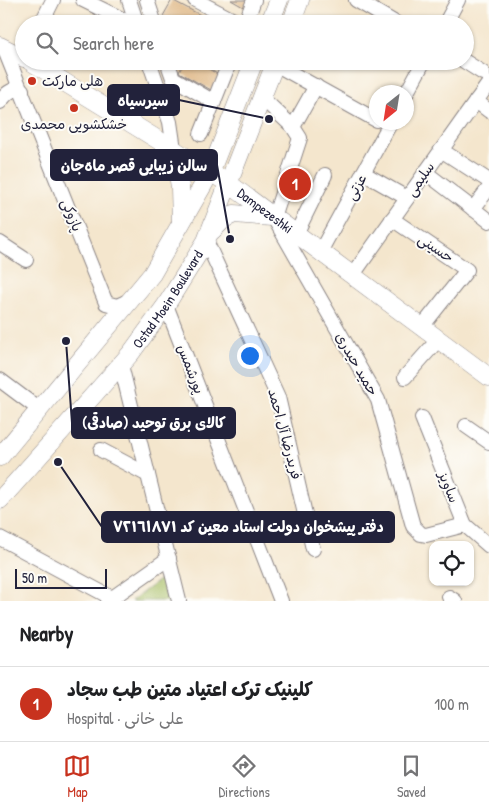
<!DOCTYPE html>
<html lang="en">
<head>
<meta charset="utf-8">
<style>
	body { margin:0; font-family:"Patrick Hand","Playpen Sans Arabic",sans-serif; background:#f2f2f2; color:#202124 }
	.controls { position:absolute; right:15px; bottom:15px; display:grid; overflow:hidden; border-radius:10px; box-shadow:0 1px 4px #0004 }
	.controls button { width:45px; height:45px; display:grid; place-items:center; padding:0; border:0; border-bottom:1px solid #e0e0e0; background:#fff; color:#202124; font:25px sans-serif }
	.compass { position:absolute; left:369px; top:85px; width:45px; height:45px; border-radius:50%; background:#fff; box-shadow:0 1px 4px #0004; rotate:210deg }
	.scale { position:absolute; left:15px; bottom:12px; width:92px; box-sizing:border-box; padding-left:5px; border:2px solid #22223b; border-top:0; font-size:14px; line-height:18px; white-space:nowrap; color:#22223b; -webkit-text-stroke:4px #fdfcf7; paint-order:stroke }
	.you { position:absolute; left:249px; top:355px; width:18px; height:18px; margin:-12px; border:4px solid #fff; border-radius:50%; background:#1a73e8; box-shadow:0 0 0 8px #1a73e833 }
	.badge { display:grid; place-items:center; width:32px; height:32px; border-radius:50%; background:#c8321e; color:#fff; font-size:16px; font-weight:700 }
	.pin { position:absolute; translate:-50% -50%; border:2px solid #fff; box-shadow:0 1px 5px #0006 }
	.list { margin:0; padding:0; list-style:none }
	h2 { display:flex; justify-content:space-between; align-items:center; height:65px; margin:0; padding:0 20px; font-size:21px }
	h2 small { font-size:16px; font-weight:400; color:#757577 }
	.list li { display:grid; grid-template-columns:32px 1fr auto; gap:15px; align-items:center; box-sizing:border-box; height:75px; padding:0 20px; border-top:1px solid #e0e0e0 }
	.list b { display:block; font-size:19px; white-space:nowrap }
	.list p { margin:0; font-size:16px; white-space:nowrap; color:#757577 }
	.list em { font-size:16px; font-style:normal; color:#757577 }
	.icon { flex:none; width:28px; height:28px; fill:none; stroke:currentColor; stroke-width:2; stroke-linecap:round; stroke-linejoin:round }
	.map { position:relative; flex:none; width:489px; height:601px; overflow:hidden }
	.search { position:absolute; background:#fff; box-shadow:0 1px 4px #0004; left:15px; right:15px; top:15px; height:55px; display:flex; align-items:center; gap:12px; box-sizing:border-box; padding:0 18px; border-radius:28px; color:#757577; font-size:19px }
	.sheet { height:140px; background:#fff }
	nav { display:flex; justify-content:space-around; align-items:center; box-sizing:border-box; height:70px; border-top:1px solid #e0e0e0; background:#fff; font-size:14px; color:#757577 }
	nav a { display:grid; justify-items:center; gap:2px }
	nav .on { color:#c8321e }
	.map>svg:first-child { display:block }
	.green { fill:#a6bd63; stroke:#64704f }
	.building { fill:#e1bc8d }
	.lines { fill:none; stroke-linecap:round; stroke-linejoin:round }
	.minor-casing { stroke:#8b8484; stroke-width:16 }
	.major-casing { stroke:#8b8484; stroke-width:19 }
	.minor { stroke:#fff; stroke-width:14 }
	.major { stroke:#fff; stroke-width:18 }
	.poi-dot { fill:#c8321e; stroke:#fdfcf7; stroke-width:2 }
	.labels { text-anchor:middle; stroke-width:4; stroke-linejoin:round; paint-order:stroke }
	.poi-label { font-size:14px; fill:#22223b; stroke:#fdfcf7; text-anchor:start }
	.street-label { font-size:14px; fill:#22223b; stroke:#fdfcf7 }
	.leader { fill:none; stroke:#22223b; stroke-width:2 }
	.callout-dot { fill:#22223b; stroke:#fdfcf7; stroke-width:2 }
	.callout { fill:#22223b; stroke:#22223b; stroke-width:2 }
	.callout-label { font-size:15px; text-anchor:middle; font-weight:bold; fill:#fff }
</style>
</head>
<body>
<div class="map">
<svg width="489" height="601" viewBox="0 0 489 601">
	<rect width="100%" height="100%" fill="#fdfcf7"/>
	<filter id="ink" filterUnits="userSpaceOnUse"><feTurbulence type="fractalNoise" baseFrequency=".02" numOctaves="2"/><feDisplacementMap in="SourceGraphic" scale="10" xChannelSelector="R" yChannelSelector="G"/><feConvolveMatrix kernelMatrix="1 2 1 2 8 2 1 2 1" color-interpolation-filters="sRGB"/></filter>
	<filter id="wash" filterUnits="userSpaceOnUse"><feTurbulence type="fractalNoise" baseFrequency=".0096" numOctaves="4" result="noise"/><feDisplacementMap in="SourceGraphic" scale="20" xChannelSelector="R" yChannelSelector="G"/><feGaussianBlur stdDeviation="1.12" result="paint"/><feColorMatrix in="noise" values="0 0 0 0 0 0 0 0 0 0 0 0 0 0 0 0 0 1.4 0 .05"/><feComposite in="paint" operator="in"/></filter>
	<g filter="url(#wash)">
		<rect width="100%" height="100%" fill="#f4e6cd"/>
		<path class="green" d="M166,575L171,601H131Z"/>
		<g id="blocks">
			<g class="building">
				<path d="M172,0L204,17L205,14L222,24H177L163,16Z"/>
				<path d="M231,0H249L245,8Z"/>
				<path d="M185,61H195L219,75L211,90L179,72Z"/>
			</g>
		</g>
	</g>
	<g filter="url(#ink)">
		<use href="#blocks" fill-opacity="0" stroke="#8b8484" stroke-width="1"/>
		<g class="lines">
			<defs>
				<g id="minor">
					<path d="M83,0L132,24"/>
					<path d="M129,0L137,24"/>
					<path d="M147,0L155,24"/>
					<path d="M195,0L241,24"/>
					<path d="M356,0L397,24"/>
					<path d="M41,24L53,0"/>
					<path d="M245,24L254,0"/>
					<path d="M445,24L458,0"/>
					<path d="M4,48L106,303L117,306L130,300"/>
					<path d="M149,61L170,122L174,149"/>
					<path d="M167,61L173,78L214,102"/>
					<path d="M464,61L483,73"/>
					<path d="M275,64L376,120"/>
					<path d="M406,94L424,61"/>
					<path d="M261,97L293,127L300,138L274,218L378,400L413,526L421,534L426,535L465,525"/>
					<path d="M476,101L489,111"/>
					<path d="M0,102C6,94 11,88 22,90"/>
					<path d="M293,127L316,86"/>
					<path d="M201,134L230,61"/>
					<path d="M441,150L489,181"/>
					<path d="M425,172L489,221"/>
					<path d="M363,173L407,198"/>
					<path d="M473,209L489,188"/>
					<path d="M392,219L467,270L421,328"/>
					<path d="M296,234L325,175"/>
					<path d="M206,241L278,397L313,549"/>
					<path d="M0,243L26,260"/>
					<path d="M320,252L391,122"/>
					<path d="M352,276L489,83"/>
					<path d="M166,305L281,601"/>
					<path d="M121,365L179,601"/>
					<path d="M405,377L438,340"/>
					<path d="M0,380L40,410"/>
					<path d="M422,418L465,525L489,546"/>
					<path d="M466,426L489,442"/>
					<path d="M101,450L148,475"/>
					<path d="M0,538L112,598"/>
					<path d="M449,597L455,601"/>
					<path d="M108,601L169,558"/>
				</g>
				<g id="major">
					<path d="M269,24L279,0"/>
					<path d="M291,24L300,0"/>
					<path d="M0,46L24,58"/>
					<path id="s1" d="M30,61L228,183L489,377"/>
					<path d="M174,149L180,187L181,223"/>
					<path d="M212,231L224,219L234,214L272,217"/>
					<path d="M0,457L152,274L210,173L254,61"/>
					<path id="s2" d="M0,500L131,353L166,305L206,241L276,61"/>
				</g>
			</defs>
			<use href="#minor" class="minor-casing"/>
			<use href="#major" class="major-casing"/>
			<use href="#minor" class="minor"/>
			<use href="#major" class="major"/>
		</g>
	</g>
	<g class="poi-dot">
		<circle cx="32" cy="81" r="5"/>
		<circle cx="74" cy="108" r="5"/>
	</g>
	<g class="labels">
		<g class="poi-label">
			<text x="42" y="86">هلی مارکت</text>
			<text x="74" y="129" text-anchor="middle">خشکشویی محمدی</text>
		</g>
		<g class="street-label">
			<text transform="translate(420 179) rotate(-55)" y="5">سلیمی</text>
			<text transform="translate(356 187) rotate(-61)" y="5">عزتی</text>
			<text dy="5" stroke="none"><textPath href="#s1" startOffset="279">Dampezeshki</textPath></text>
			<text transform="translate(72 215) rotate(68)" y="5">پازوکی</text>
			<text transform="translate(436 248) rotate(34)" y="5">حسینی</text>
			<text dy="5" stroke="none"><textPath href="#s2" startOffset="262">Ostad Moein Boulevard</textPath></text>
			<text transform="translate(357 364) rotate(60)" y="5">حمید حیدری</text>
			<text transform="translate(191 369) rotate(69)" y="5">پورشمس</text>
			<text transform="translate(285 434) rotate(75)" y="5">فریدرضا آل احمد</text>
			<text transform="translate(449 487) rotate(68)" y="5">ساویز</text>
		</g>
	</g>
	<path class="leader" d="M269 119L179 100M230 239L217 165M66 341L72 423M58 462L102 527"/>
	<g class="callout-dot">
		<circle cx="269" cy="119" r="5"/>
		<circle cx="230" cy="239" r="5"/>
		<circle cx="66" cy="341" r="5"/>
		<circle cx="58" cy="462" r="5"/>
	</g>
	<g class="callout">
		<rect x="108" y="85" width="71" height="30" rx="5"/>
		<rect x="51" y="150" width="166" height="30" rx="5"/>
		<rect x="72" y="408" width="163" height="30" rx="5"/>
		<rect x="102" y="512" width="292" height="30" rx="5"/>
	</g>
	<g class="callout-label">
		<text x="143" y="106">سیرسیاه</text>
		<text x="134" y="171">سالن زیبایی قصر ماه‌جان</text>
		<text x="154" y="428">کالای برق توحید (صادقی)</text>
		<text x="248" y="532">دفتر پيشخوان دولت استاد معين كد ٧٢١٦١٨٧١</text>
	</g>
</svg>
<div class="controls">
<button><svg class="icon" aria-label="locate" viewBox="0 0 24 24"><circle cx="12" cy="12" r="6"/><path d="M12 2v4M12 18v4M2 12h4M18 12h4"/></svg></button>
</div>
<svg class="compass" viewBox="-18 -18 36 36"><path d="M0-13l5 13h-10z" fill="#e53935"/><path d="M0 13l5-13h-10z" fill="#757577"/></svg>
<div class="scale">50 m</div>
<div class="you"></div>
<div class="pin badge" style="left:295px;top:184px">1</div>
<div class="search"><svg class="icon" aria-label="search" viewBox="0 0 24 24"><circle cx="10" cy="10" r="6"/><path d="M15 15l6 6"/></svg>Search here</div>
</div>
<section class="sheet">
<h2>Nearby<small></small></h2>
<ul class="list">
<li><span class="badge">1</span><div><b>کلینیک ترک اعتیاد متین طب سجاد</b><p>Hospital · علی خانی</p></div><em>100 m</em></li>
</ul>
</section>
<nav>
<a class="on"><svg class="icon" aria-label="map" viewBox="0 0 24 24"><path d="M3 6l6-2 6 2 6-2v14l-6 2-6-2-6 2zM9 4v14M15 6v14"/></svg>Map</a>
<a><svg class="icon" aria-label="directions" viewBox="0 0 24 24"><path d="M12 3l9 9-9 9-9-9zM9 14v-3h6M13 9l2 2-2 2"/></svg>Directions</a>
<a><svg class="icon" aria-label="saved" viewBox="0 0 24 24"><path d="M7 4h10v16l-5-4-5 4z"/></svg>Saved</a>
</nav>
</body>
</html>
